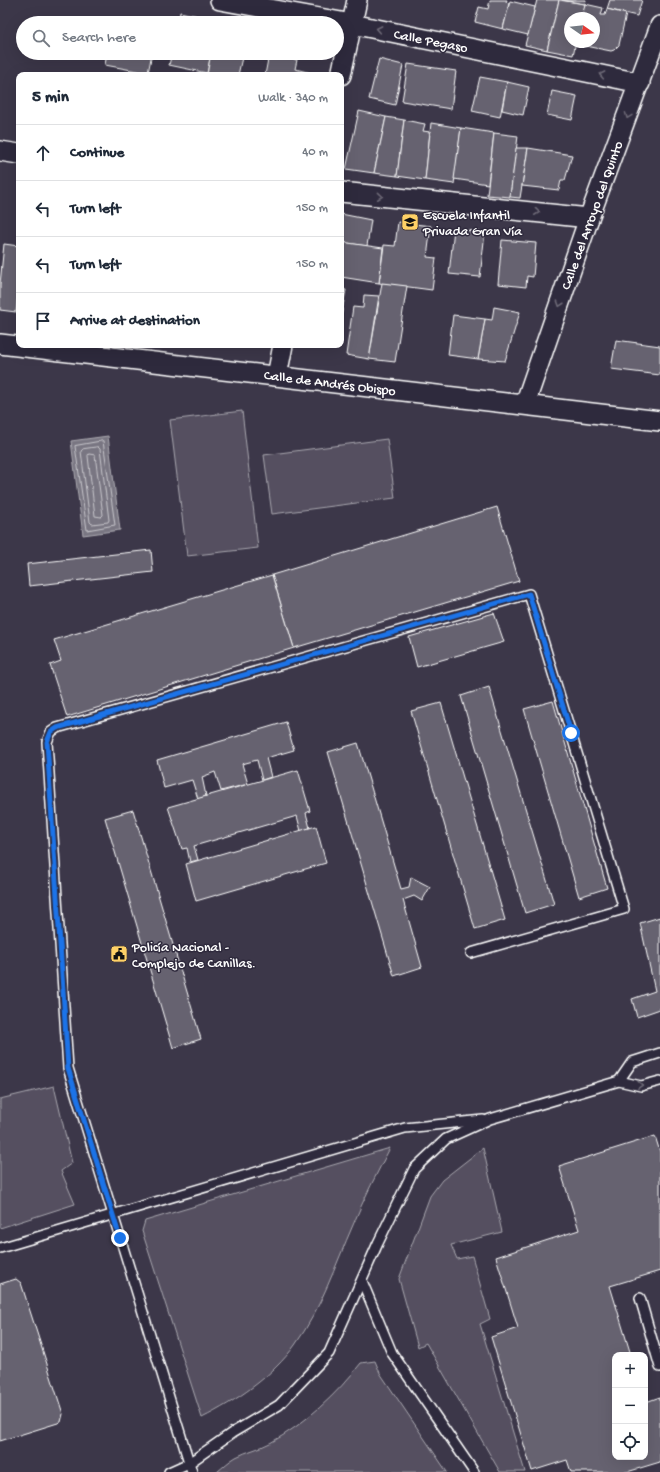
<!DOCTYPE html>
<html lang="en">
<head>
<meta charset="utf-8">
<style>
	body { margin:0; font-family:"Gochi Hand",sans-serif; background:#f6f6f7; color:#1f2937 }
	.controls { position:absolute; right:12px; bottom:12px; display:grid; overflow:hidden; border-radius:8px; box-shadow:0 4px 16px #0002 }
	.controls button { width:36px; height:36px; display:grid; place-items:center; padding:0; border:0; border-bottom:1px solid #e0e1e3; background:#fff; color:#1f2937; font:20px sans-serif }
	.compass { position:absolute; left:564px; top:12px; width:36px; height:36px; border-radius:50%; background:#fff; box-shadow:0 4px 16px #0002; rotate:104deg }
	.stop { position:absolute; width:12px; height:12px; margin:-9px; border:3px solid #1a73e8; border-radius:50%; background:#fff }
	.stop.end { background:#1a73e8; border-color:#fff; box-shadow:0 1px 4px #0008 }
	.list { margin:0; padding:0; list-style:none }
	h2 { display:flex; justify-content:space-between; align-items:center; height:52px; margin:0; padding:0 16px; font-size:17px }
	h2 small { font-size:13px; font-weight:400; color:#747a83 }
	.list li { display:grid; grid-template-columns:26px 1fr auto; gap:12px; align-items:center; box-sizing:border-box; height:56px; padding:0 16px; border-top:1px solid #e0e1e3 }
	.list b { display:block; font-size:15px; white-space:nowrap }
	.list em { font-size:13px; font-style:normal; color:#747a83 }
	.icon { flex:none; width:22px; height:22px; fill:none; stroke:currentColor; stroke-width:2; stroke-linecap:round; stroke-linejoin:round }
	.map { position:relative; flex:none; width:660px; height:1472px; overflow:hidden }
	.search { position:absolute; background:#fff; box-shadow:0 4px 16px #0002; left:16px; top:16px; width:328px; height:44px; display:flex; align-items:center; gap:10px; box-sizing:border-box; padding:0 14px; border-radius:22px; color:#747a83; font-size:15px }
	.panel { position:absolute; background:#fff; box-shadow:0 4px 16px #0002; left:16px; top:72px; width:328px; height:276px; border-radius:8px }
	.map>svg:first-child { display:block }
	.green { fill:#555060; stroke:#aaa8b0 }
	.water { fill:#797682; stroke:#afadb4 }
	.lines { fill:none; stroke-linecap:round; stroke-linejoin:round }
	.shore { stroke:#c9c8cd; stroke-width:1 }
	.building { fill:#666270; stroke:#fff }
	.lane-casing { stroke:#fff; stroke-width:12 }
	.street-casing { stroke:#fff; stroke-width:22 }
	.lane { stroke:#2f2a3d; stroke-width:9 }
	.street { stroke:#2f2a3d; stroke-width:19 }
	.oneway { stroke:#6d6a77 }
	.route { stroke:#1a73e8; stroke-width:5 }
	.labels { text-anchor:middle; stroke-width:3; stroke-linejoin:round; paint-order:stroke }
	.street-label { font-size:14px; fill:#fff; stroke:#2f2a3d }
	.poi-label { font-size:14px; fill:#fff; stroke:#2f2a3d; text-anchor:start }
</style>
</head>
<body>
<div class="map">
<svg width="660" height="1472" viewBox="0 0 660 1472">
	<rect width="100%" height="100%" fill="#3c3749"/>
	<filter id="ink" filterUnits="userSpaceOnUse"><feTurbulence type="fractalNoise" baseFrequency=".025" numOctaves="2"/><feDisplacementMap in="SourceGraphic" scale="8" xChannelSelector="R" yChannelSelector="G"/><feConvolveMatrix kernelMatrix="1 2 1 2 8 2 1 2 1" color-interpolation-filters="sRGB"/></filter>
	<g filter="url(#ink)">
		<g class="green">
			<path d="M242,411L258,548L187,556L170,420Z"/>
			<path d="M387,439L395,498L272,514L264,455Z"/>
			<path d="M54,1086L72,1163L61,1171L75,1204L0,1228V1099Z"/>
			<path d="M390,1148C377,1173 364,1198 353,1225C335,1266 321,1309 295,1345C273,1376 236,1401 202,1418L142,1231L145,1221Z"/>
			<path d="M483,1148L502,1232L451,1245L457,1259L472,1256L490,1319L480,1324L525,1472H500L426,1343L418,1347L399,1279L430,1196L442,1180Z"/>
			<path d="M375,1361L380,1373L447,1472H217C223,1467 229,1461 236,1457C247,1451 259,1449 270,1443C305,1424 337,1394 361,1363Z"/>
		</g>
		<path class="water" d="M108,436L120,530L83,535L71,441Z"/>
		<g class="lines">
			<g class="shore">
				<path d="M103,441L115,525L87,530L75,446Z"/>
				<path d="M98,447L100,449L109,520L108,522L92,524L90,522L81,451L83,449Z"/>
				<path d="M89,454L95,455L103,515L101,517L95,516L88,456Z"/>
			</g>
		</g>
		<g class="building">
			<path d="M490,0H507L506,2L509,3L503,29L475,22L479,7L488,9Z"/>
			<path d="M537,0H559L547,50L525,45Z"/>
			<path d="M559,0L585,4L582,18H570V42H576L573,55L547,50Z"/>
			<path d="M562,0H586L585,4Z"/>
			<path d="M610,0H642L637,16L607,9Z"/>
			<path d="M510,1L535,7L528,35L503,29Z"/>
			<path d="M585,4L603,8L601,15H605L607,9L626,14L619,45L614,50L611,51L576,44V42H594V18H582Z"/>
			<path d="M180,12L218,20L217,23H178Z"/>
			<path d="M218,16L248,22V23H217Z"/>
			<path d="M107,53H152L148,73L105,65Z"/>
			<path d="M172,53H211L207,73L169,65Z"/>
			<path d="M211,53H243L238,75H207Z"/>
			<path d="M243,53H270L268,59Z"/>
			<path d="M269,54L297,60L295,69L320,75H265Z"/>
			<path d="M379,59L403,65L395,105L369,99Z"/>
			<path d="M408,64L456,71L451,109L402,101Z"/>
			<path d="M480,77L507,82L500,117L472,111Z"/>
			<path d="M507,82L529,87L523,115L502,110Z"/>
			<path d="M552,91L577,96L572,120L547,115Z"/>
			<path d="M359,111L386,117L374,173L346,169Z"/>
			<path d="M386,117L404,120L397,176L374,173Z"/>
			<path d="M404,120L425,124L423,131L430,132L425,180L397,176Z"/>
			<path d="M431,123L461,128L454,184L425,180Z"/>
			<path d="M461,128L494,133L488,184L454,179Z"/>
			<path d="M494,133L518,136L510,197L487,195Z"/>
			<path d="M516,148H528L520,198L510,197Z"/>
			<path d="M528,148L572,155L565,180H561L559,190L522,186Z"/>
			<path d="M341,214L371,220L367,246L341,242Z"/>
			<path d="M398,222L431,226L427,257L436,258L432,290L379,283L384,245L395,246Z"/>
			<path d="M454,229L485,232L480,277L449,274Z"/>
			<path d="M502,240L536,243L533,277L527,276L526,287L498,284Z"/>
			<path d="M341,242L383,248L379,283L341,277Z"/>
			<path d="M4,244L19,246V285L16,312L0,310V284Z"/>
			<path d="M382,283L407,286L395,362L369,359Z"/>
			<path d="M341,289L346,290L341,317Z"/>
			<path d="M364,295L379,296L369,359L346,355L353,307L363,308Z"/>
			<path d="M494,307L520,312L505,361L478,359L485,319L492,320Z"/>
			<path d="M453,315L485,319L478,359L448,355Z"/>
			<path d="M616,340L660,346V375L611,369Z"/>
			<path d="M497,507L519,581L294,648L272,575Z"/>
			<path d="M151,550L153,572L29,586L27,564Z"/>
			<path d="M272,575L294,648L67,717L50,665L61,661L54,640Z"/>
			<path d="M494,613L504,642L417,667L409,637Z"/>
			<path d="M489,687L554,904L525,913L461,696Z"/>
			<path d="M553,701L607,888L579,897L524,709Z"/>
			<path d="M441,703L505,920L475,929L411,711Z"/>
			<path d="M286,722L294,750L266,758L271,777L262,780L257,760L242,764L248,784L221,791L215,772L202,777L206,796L198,799L192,780L164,788L157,760Z"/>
			<path d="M358,743L401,889L409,887L411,877L430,887L422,901L414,896L403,900L422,967L394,976L328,752Z"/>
			<path d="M298,770L310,811L306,813L310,828L301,831L297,816L194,846L198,860L190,862L187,848L182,849L168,807Z"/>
			<path d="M133,810L201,1039L173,1048L105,818Z"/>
			<path d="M316,826L326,863L196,901L186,864Z"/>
			<path d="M660,917V1009L637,1017L632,999L655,991L640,923Z"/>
			<path d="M655,1136L660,1152V1271L610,1286L631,1355H615V1457H645V1399L646,1402L660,1397V1462L627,1472H571L567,1460L532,1471L491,1337L518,1328L496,1257L579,1230L559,1166Z"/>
			<path d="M16,1279L21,1283L63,1414L61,1422L0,1441V1284Z"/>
		</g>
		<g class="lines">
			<defs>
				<g id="lane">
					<path d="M619,1081L632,1062L660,1053"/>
					<path d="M0,1248L405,1128L483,1120"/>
					<path d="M362,1281L392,1353L474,1472"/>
					<path d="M640,1298L660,1367"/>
					<path d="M169,1472L189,1463L232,1433L279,1405L329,1353L378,1243L414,1169L446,1139L490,1119L619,1081L641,1086L660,1081"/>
					<path d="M192,1472L68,1068L47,742L51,732L57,728L529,594L624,909L471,953"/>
				</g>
				<g id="street">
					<path d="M220,0L352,24L640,83"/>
					<path d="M341,75L357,0"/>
					<path d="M0,151L19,154"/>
					<path d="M341,192L589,218"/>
					<path d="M0,344L660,421"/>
					<path d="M277,376L283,345"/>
					<path d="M525,404L589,218L660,26"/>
				</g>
			</defs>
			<use href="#lane" class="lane-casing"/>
			<use href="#street" class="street-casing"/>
			<use href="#lane" class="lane"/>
			<use href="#street" class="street"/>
		</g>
		<defs><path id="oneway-chevron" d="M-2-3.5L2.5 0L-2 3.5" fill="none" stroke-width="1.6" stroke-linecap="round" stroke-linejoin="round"/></defs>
		<g class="oneway">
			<use href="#oneway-chevron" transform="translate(379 29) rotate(-169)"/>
			<use href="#oneway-chevron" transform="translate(602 75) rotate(-169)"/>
			<use href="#oneway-chevron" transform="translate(628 116) rotate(111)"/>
			<use href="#oneway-chevron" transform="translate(380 196) rotate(6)"/>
			<use href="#oneway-chevron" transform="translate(537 212) rotate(6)"/>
			<use href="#oneway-chevron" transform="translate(560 304) rotate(109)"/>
			<use href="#oneway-chevron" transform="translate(640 1085) rotate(2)"/>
		</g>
	</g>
	<g class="lines" filter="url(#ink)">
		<path class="route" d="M120,1238L68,1068L47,742L51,732L57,728L529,594L571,733"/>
	</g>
	<defs>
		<symbol id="school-square" viewBox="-11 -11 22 22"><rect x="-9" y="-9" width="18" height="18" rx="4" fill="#ffd166" stroke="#2f2a3d"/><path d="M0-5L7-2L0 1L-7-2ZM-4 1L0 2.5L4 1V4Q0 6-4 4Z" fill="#111"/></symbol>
		<symbol id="civic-square" viewBox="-11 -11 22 22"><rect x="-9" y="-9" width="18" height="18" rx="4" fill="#ffd166" stroke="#2f2a3d"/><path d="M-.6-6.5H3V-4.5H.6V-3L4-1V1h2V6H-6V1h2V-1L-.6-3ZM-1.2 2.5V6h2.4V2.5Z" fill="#111"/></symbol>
	</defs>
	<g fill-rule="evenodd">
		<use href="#school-square" x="400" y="212" width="20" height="20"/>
		<use href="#civic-square" x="109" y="944" width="20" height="20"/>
	</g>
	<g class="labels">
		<g class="street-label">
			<text transform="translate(431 40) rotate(11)" y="5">Calle Pegaso</text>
			<text transform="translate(591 215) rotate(-70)" y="5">Calle del Arroyo del Quinto</text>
			<text transform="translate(330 382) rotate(7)" y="5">Calle de Andrés Obispo</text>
		</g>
		<g class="poi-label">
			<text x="423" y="219">Escuela Infantil<tspan x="423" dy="16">Privada Gran Vía</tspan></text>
			<text x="132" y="951">Policía Nacional -<tspan x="132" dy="16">Complejo de Canillas.</tspan></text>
		</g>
	</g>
</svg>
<div class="controls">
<button>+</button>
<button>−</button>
<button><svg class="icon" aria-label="locate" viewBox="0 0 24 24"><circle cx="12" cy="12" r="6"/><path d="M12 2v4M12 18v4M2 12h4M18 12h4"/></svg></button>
</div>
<svg class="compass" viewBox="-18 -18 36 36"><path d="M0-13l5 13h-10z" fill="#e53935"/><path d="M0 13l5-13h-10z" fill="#747a83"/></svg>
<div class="stop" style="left:571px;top:733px"></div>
<div class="stop end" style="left:120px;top:1238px"></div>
<div class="search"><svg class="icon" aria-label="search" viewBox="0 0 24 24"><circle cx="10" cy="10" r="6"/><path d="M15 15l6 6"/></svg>Search here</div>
<section class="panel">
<h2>5 min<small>Walk · 340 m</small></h2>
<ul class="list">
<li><svg class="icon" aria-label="ahead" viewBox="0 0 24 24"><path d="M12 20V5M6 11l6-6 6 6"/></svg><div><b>Continue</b></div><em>40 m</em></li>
<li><svg class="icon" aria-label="left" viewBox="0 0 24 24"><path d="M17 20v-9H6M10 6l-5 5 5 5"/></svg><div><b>Turn left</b></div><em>150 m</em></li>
<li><svg class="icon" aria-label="left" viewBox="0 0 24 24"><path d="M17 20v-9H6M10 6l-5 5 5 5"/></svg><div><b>Turn left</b></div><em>150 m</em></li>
<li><svg class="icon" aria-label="arrive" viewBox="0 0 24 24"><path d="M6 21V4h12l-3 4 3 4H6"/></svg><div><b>Arrive at destination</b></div></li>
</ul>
</section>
</div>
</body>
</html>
